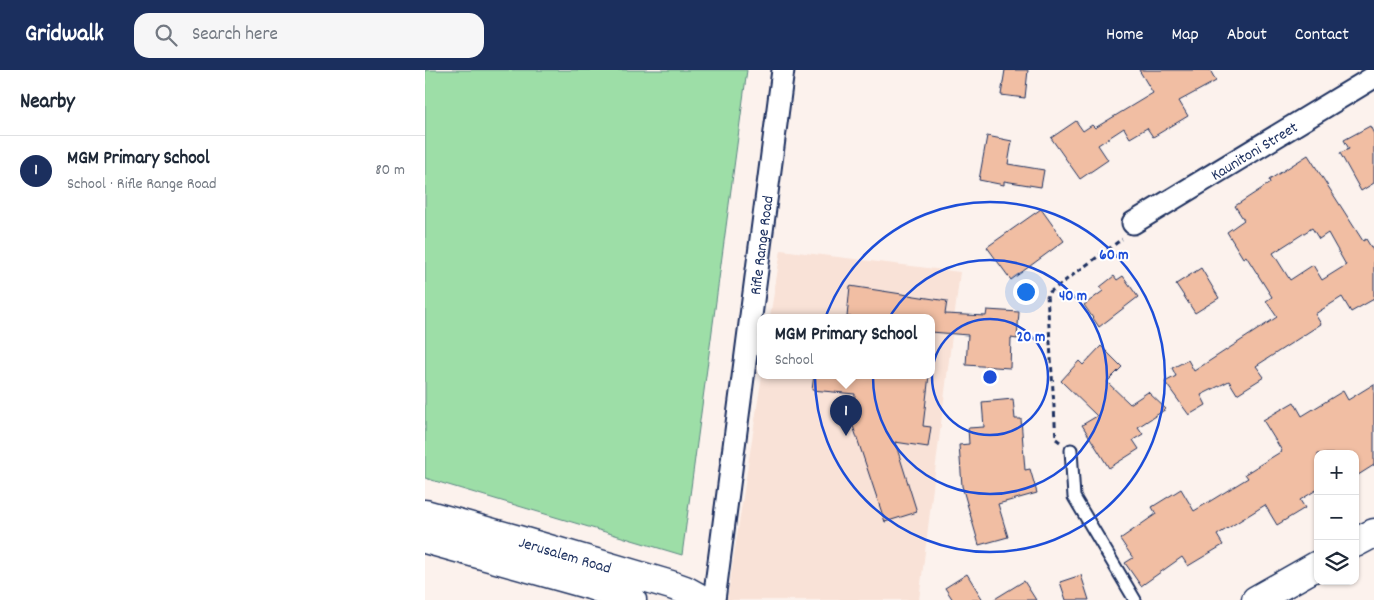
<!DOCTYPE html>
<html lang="en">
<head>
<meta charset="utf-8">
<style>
	body { margin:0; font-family:Dekko,sans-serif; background:#f6f6f7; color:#1f2937 }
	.controls { position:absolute; right:15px; bottom:15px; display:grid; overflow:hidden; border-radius:10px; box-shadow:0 1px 4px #0004 }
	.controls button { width:45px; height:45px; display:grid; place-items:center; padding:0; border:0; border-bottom:1px solid #e0e1e3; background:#fff; color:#1f2937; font:25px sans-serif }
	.you { position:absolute; left:600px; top:221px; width:18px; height:18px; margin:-12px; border:4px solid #fff; border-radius:50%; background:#1a73e8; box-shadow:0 0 0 8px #1a73e833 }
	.badge { display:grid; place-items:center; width:32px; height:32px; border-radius:50%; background:#1b2f5e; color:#fff; font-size:16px; font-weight:700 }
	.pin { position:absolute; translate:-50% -41px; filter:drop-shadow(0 1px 2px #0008) }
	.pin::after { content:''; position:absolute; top:26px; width:18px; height:15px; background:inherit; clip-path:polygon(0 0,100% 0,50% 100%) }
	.popup { position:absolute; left:332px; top:244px; width:178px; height:65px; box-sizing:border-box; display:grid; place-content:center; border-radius:10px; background:#fff; filter:drop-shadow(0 1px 4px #0005); font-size:16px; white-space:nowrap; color:#747a83 }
	.popup b { font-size:19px; color:#1f2937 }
	.popup::after { content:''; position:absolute; left:50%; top:100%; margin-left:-10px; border:10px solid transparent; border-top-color:#fff }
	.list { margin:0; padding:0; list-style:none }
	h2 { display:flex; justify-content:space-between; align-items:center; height:65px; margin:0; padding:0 20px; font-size:21px }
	h2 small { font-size:16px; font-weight:400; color:#747a83 }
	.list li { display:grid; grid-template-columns:32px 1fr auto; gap:15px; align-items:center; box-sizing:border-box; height:70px; padding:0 20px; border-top:1px solid #e0e1e3 }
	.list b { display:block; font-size:19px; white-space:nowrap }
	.list p { margin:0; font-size:16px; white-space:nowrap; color:#747a83 }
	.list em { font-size:16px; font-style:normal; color:#747a83 }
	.icon { flex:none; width:28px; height:28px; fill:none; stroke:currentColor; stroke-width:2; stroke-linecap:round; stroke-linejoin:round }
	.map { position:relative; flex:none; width:949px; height:530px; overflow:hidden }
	header { display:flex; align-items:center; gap:30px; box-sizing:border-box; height:70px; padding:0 25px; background:#1b2f5e; color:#fff }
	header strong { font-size:24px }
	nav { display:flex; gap:28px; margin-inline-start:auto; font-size:18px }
	.search { width:350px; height:45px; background:#f6f6f7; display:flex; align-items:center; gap:12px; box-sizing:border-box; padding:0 18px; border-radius:15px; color:#747a83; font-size:19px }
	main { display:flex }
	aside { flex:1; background:#fff }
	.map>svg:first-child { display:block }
	.built { fill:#f9e2d7 }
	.green { fill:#9ddea7; stroke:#5c8682 }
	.building { fill:#f1bea3; stroke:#1b2f5e; fill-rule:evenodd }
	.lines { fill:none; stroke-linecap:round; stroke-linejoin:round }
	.service-casing { stroke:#1b2f5e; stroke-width:15 }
	.minor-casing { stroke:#1b2f5e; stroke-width:25 }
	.primary-casing { stroke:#1b2f5e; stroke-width:31 }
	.path { stroke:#1b2f5e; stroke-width:3; stroke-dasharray:5 4; stroke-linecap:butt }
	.service { stroke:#fff; stroke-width:11 }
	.minor { stroke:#fff; stroke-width:21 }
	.primary { stroke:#fff; stroke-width:28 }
	.ring { fill:none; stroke:#1d4ed8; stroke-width:2.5 }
	.labels { text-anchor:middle; stroke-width:4; stroke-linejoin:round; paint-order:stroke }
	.street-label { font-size:16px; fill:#1b2f5e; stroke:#fff }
	.centre { fill:#1d4ed8; stroke:#fff; stroke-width:2.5 }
	.ring-label { font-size:15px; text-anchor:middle; font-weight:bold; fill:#1d4ed8; stroke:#fff; stroke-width:4; stroke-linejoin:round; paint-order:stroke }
</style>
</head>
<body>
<header>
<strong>Gridwalk</strong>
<div class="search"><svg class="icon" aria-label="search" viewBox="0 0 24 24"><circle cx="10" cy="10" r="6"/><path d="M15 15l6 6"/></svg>Search here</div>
<nav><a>Home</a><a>Map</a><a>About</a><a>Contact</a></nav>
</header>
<main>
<aside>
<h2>Nearby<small></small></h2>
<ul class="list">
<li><span class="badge">1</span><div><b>MGM Primary School</b><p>School · Rifle Range Road</p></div><em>80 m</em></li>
</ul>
</aside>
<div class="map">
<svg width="949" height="530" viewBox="0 0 949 530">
	<rect width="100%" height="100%" fill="#fcf2ed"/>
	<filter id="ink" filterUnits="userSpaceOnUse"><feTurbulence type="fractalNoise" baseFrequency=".02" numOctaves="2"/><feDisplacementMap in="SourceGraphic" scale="10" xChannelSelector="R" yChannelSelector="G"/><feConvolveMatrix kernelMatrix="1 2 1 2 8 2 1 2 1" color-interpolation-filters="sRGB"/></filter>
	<g filter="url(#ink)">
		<path class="built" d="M356,180L535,202L494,530H302L337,305H506V247H345Z"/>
		<path class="green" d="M0,0H322L257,485L0,408Z"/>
		<g class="building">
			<path d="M580,0H603L600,28L576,25Z"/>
			<path d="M714,0H785L791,11L754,31L763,46L728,67L722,58L705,68L699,58L673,75L683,90L655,109L626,68L651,51L658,61L667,55L670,58L728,23Z"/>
			<path d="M945,56L949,64V113L936,121L915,83L924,79L919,70Z"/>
			<path d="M562,66L587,71L583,94L619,100L616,117L579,111V115L554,110Z"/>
			<path d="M883,85L938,171L941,169L949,182V229L926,242L917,227L890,244L896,254L831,296L839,307L812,324L804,311L776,325L781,335L764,345L740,312L751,306L747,298L763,290L769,301L852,247L841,231L847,227L821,186L818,188L802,162L819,150L810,136L845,113L844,110ZM887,158L894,169L903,163L921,195L897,210L888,195L865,210L848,183Z"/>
			<path d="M616,139L639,171L586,210L562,177Z"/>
			<path d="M776,198L794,228L770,243L751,214Z"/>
			<path d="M689,206L692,210L698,206L713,227L674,257L659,235L678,221L675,217Z"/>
			<path d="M425,216L522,231L520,244L561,246L562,240L594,242L592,269L586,268L585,298L541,295L543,265L506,262V247H422Z"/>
			<path d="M676,276L697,297L682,312L705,334L723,322L741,339L713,357L718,364L708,370L714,379L684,398L657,355L672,346L636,311L654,291L658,295Z"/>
			<path d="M389,305H504L498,356L506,357L503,377L470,372L492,442L460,452L427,353L430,324L387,320Z"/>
			<path d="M949,314V395L930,407V384H893V419L875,430L880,438L852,455L840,435L792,465L798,475L763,496L757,487L716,516L700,493L708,488L695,469L731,444L727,437L756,419L769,441L823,408L820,404L857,381L838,350L869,332L877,346L918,321L923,330Z"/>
			<path d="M588,329L590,349H596L600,400L605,399L612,423L573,434L583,467L554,475L537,416L534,375L544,374L543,358L559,357L557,332Z"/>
			<path d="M542,504L558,530H528L520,518Z"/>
			<path d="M656,505L664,530H641L635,512Z"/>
			<path d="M599,511L611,530H568Z"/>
		</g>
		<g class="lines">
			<defs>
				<path id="service" d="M646,380L649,427L710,530"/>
				<g id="minor">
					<path id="s1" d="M708,153L949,7"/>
					<path id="s2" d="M289,530L358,0"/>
				</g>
				<g id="primary">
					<path id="s3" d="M0,444L90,469L246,515L260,520L278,530"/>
					<path d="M0,469L165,515L207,530"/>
					<path d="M930,473L949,463"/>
					<path d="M831,530L893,495"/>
				</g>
			</defs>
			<use href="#service" class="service-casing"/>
			<use href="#minor" class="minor-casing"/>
			<use href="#primary" class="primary-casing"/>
			<path class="path" d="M635,372L631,369L622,224L697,169"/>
			<use href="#service" class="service"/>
			<use href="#minor" class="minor"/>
			<use href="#primary" class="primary"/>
		</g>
	</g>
	<g class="ring">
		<circle cx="565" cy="307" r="58"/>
		<circle cx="565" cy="307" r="117"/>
		<circle cx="565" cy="307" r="175"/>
	</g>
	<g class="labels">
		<g class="street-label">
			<text dy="6" stroke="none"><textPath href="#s1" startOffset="141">Kaunitoni Street</textPath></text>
			<text dy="6" stroke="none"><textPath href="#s2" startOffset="358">Rifle Range Road</textPath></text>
			<text dy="6" stroke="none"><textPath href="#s3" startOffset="146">Jerusalem Road</textPath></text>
		</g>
	</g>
	<circle cx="565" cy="307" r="8" class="centre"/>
	<g class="ring-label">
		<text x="689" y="189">60 m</text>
		<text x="648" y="230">40 m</text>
		<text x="606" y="271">20 m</text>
	</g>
</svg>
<div class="controls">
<button>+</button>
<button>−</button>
<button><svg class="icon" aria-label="layers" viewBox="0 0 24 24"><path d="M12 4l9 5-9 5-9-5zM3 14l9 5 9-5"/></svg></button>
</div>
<div class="you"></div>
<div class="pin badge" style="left:421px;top:366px">1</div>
<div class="popup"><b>MGM Primary School</b>School</div>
</div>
</main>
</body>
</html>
